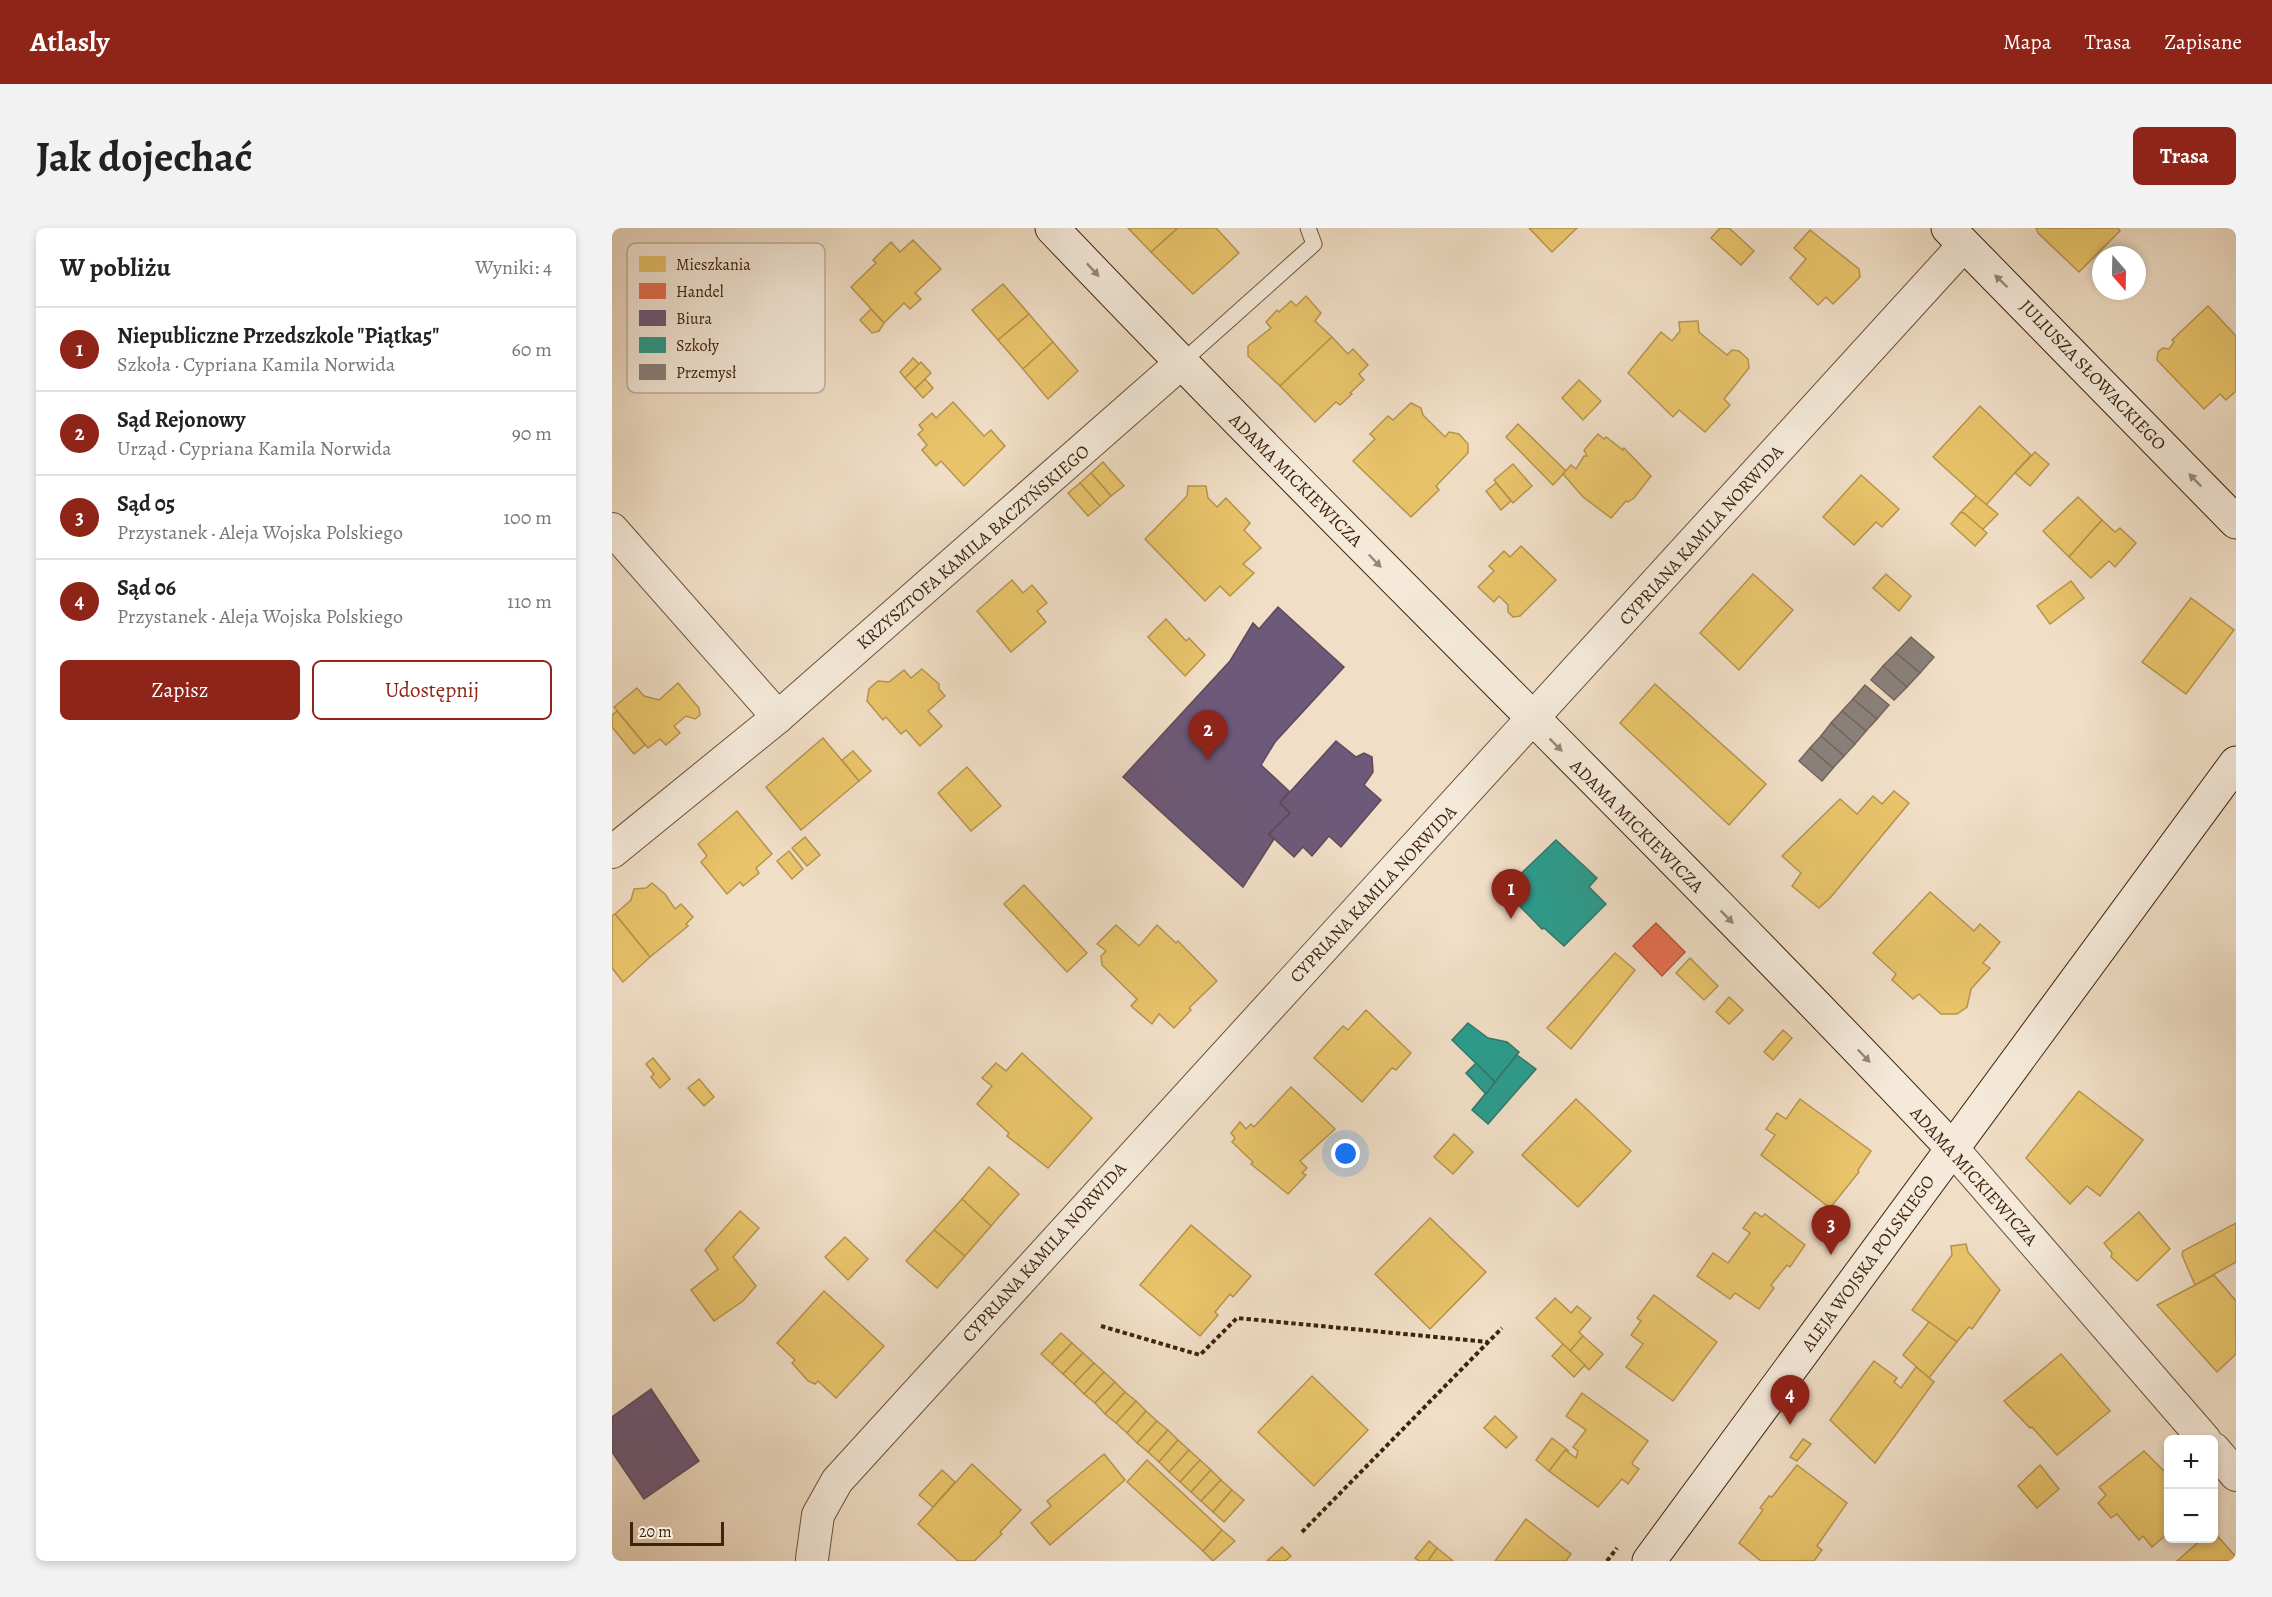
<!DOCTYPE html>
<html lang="pl">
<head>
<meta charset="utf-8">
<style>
	body { margin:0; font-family:Alegreya,serif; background:#f2f2f2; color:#222 }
	.controls { position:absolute; right:18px; bottom:18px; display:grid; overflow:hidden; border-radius:9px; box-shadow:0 3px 9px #0003 }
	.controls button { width:54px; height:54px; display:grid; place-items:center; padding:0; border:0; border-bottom:2px solid #e0e0e0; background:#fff; color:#222; font:30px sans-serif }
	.compass { position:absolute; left:1480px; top:18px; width:54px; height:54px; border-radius:50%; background:#fff; box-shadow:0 3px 9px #0003; rotate:160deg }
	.scale { position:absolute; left:18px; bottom:15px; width:94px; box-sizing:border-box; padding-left:6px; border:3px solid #3f230c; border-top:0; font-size:16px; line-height:21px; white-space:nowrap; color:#3f230c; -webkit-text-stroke:4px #f5eada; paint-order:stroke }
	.you { position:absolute; left:734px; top:926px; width:21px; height:21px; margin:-15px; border:4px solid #fff; border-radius:50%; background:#1a73e8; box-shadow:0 0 0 9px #1a73e833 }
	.badge { display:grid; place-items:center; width:39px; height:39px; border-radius:50%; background:#8f2418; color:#fff; font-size:20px; font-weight:700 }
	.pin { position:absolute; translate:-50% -50px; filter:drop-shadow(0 2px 3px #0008) }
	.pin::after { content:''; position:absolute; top:32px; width:21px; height:18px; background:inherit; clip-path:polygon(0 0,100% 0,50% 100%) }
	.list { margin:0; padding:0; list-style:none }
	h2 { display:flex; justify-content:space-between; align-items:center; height:78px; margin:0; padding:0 24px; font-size:26px }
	h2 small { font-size:20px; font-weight:400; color:#767676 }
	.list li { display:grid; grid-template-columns:39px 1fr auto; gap:18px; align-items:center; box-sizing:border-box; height:84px; padding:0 24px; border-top:2px solid #e0e0e0 }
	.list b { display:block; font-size:22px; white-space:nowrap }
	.list p { margin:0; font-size:20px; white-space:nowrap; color:#767676 }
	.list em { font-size:20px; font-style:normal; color:#767676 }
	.actions { display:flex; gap:12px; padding:18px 24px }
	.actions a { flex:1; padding:14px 0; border:2px solid #8f2418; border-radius:9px; text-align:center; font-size:21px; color:#8f2418 }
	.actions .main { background:#8f2418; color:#fff }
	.map { position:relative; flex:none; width:1624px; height:1333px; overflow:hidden; border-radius:9px }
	header { display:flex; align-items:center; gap:36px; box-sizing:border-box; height:84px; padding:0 30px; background:#8f2418; color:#fff }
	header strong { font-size:28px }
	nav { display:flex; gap:33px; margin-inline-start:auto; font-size:21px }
	.intro { display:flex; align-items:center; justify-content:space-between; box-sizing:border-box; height:144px; padding:0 36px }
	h1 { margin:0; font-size:42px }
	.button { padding:15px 27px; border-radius:9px; background:#8f2418; color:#fff; font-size:21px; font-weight:700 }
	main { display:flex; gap:36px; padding:0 36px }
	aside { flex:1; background:#fff; border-radius:9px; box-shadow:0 3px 9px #0003 }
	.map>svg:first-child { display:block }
	.homes { fill:#e9c46a; stroke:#b6944e; stroke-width:1.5 }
	.shops { fill:#e76f51; stroke:#b5583c; stroke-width:1.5 }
	.offices { fill:#6d597a; stroke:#5f4959; stroke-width:1.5 }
	.schools { fill:#2a9d8f; stroke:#307868; stroke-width:1.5 }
	.industry { fill:#8a817c; stroke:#74655a; stroke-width:1.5 }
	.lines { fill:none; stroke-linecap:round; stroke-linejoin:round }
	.lane-casing { stroke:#6b523a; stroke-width:17 }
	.street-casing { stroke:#6b523a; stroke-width:34 }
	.secondary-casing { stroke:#3f230c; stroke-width:35 }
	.path { stroke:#3f230c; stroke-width:4; stroke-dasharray:4.5 3; stroke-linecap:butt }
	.lane { stroke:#f5eada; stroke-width:15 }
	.street { stroke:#f5eada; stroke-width:32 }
	.secondary { stroke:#f5eada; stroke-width:33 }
	.oneway { fill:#9a8673 }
	.labels { text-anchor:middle; stroke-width:6; stroke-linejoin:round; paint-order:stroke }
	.street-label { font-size:18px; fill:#3f230c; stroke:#f5eada }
	.key { fill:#f5eada; stroke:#beae9c; stroke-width:1.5 }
	.key-label { font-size:16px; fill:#3f230c }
</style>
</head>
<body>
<header>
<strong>Atlasly</strong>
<nav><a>Mapa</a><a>Trasa</a><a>Zapisane</a></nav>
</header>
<div class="intro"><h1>Jak dojechać</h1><a class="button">Trasa</a></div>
<main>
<aside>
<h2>W pobliżu<small>Wyniki: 4</small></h2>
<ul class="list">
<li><span class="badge">1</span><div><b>Niepubliczne Przedszkole &quot;Piątka5&quot;</b><p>Szkoła · Cypriana Kamila Norwida</p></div><em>60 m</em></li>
<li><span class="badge">2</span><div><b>Sąd Rejonowy</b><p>Urząd · Cypriana Kamila Norwida</p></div><em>90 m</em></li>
<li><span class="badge">3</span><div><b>Sąd 05</b><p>Przystanek · Aleja Wojska Polskiego</p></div><em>100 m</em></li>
<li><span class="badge">4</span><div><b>Sąd 06</b><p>Przystanek · Aleja Wojska Polskiego</p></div><em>110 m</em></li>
</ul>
<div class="actions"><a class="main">Zapisz</a><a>Udostępnij</a></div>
</aside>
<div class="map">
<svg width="1624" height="1333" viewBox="0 0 1624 1333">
	<rect width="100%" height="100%" fill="#f0dec6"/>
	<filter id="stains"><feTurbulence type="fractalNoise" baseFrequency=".00333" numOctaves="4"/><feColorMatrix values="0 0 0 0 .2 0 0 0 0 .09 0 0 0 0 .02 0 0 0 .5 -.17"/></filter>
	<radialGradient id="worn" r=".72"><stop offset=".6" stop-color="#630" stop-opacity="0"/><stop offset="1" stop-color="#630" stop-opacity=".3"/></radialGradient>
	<g class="homes">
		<path d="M516,0H566L539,24Z"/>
		<path d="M566,0H604L627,25L581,66L539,24Z"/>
		<path d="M917,0H965L940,24Z"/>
		<path d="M1108,0H1117L1142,23L1129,37L1099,10Z"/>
		<path d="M1424,0H1506L1508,3L1467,44L1426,5Z"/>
		<path d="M1198,2L1247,41L1248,49L1221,76L1214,69L1206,77L1178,50L1194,31L1182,20Z"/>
		<path d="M301,12L329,41L303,65L309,71L298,81L292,75L272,95L239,59L264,35L261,32L279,14L288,24Z"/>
		<path d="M391,56L417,86L386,112L360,82Z"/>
		<path d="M694,68L709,85L703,93L720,109L668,158L636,128V118L659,100L654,94L665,82L667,84L679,73L684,78Z"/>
		<path d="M1596,78L1624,108V163L1614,172L1608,166L1592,181L1545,132L1546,124L1551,120L1557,121L1562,114L1560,112Z"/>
		<path d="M259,81L272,95L267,103L260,105L248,92Z"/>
		<path d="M417,86L441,114L411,141L386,112Z"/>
		<path d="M1086,93L1087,104L1094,110L1115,127L1120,122L1127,123L1136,131L1137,140L1112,171L1118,177L1093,204L1067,182L1061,189L1016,145L1049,104L1060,113L1068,103L1067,94Z"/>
		<path d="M720,109L736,126L741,121L756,137L747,146L752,152L738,165L740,166L728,177L724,174L703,194L668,158Z"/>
		<path d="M441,114L466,143L436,171L411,141Z"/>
		<path d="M301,130L307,136L293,150L288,144Z"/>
		<path d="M309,134L319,145L303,161L293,150Z"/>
		<path d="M313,151L321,160L311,170L303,161Z"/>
		<path d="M967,152L989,173L971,192L950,170Z"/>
		<path d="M341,174L372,208L379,202L393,218L352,258L329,233L324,238L310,222L315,217L306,206L311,202L307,197L320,185L324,190Z"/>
		<path d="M799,175L809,180L811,187L833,209L837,204L847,206L856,216V225L824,258L827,262L799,289L741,233L763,211L758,206L776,188L781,192Z"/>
		<path d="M1368,178L1419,227L1374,277L1321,229Z"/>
		<path d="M906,196L954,243L941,257L894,209Z"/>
		<path d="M986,206L992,211L994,209L1011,222L1012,220L1039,248L1022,270L1016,274L1014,273L999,290L971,269L951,246L959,237L964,241L972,228H975L972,222Z"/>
		<path d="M1423,224L1437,236L1418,258L1403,245Z"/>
		<path d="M491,234L512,258L499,268L479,245Z"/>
		<path d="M901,236L920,258L901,275L882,252Z"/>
		<path d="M479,245L499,268L488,278L468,255Z"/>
		<path d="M1249,247L1287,281L1270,299L1264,294L1242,317L1211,289Z"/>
		<path d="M468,255L488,278L476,288L456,265Z"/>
		<path d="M884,255L899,273L889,282L874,263Z"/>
		<path d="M576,258H594L596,270L605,279L614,270L638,295L632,302L649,320L631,336L642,345L618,368L608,358L593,373L533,311L575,268Z"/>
		<path d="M1364,268L1386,286L1370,302L1352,285H1348Z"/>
		<path d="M1466,269L1490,292L1457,329L1431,303Z"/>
		<path d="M1348,285H1352L1375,305L1363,318L1339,296Z"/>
		<path d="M1490,292L1503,304L1508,300L1524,315L1503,339L1497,333L1479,350L1457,329Z"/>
		<path d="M909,318L944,352L908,388L901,389L896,384V377L887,368L882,374L866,359L882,343L877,338L892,323L898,329Z"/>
		<path d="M1141,346L1181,382L1127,442L1088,405Z"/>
		<path d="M1274,346L1299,368L1287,383L1261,360Z"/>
		<path d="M400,352L411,365L420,357L435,375L425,383L434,394L399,424L365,383Z"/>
		<path d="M1459,353L1472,370L1438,396L1425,378Z"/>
		<path d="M1579,370L1622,402L1574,466L1530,434Z"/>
		<path d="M554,391L574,413L577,410L593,427L573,448L536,409Z"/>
		<path d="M310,441L327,456V461L333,468L316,483L330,498L308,518L294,502L289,506L274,489L271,492L255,473L257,461L266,453L277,454L292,442L299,450Z"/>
		<path d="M66,455L87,480L88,487L83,491L74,488L62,498L68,505L54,517L48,511L36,520L2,479L25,460L32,468L47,472Z"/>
		<path d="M1043,456L1154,556L1117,597L1008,495Z"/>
		<path d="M5,483L33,517L22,526L0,499V487Z"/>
		<path d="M211,510L247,553L189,602L154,559Z"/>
		<path d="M241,523L259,543L247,553L230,532Z"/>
		<path d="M355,539L389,578L359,603L326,565Z"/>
		<path d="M1282,563L1297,575L1219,669L1207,680L1180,658L1189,645L1170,628L1228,571L1245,586L1261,568L1270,576Z"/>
		<path d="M125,583L160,626L144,640L147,645L131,658L128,654L115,666L89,634L95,628L86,616Z"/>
		<path d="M193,609L208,627L195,638L180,620Z"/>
		<path d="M177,623L191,641L180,651L165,633Z"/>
		<path d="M40,655L53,666L63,681L69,676L81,689L74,696L76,698L38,729L3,686L19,672L22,661L34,660Z"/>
		<path d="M412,657L475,725L455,744L392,676Z"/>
		<path d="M1318,664L1362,703L1368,696L1388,714L1371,735L1378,740L1359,761L1355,779L1345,786H1329L1307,766L1301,771L1280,752L1284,746L1261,725Z"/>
		<path d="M3,686L38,729L11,754L0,740V688Z"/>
		<path d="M504,697L527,718L545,697L564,715L566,713L605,753L577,780L579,782L562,800L547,786L540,796L519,778L525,771L490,737L489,728L494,723L485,716Z"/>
		<path d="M1003,725L1023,742L959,821L935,800Z"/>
		<path d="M1078,730L1106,758L1092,772L1064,745Z"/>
		<path d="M1117,769L1131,782L1117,796L1104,784Z"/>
		<path d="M754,782L799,825L784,842L780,840L750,874L702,830L731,798L736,802Z"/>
		<path d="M1171,802L1180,810L1161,832L1152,824Z"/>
		<path d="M410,825L480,890L436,940L395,908L397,905L365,876L380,858L370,850L384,835L394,843Z"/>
		<path d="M41,830L58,851L48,860L39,849L42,846L34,836Z"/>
		<path d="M87,851L102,869L92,878L76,860Z"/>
		<path d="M679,859L723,901L688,933L695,940L690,945L694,947L676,966L639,936L641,934L620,914L623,910L619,905L628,894L634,901L639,896L642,899Z"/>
		<path d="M1467,863L1531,912L1488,968L1475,958L1458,976L1414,930Z"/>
		<path d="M964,871L1019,923L966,979L910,927Z"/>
		<path d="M1188,871L1259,923L1246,942L1247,944L1218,980L1149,927L1163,907L1154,901L1165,885L1174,891Z"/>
		<path d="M842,906L861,924L841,946L822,929Z"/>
		<path d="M377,939L407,966L379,998L350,971Z"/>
		<path d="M350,971L379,998L353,1028L322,1002Z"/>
		<path d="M128,983L147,1000L121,1029L144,1058L131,1073L102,1093L79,1062L106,1041L93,1022Z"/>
		<path d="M1143,984L1150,989L1153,986L1193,1017L1178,1039L1175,1037L1159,1057L1162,1060L1147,1081L1123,1065L1118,1071L1085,1048L1101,1025L1116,1035L1138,1005L1131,1000Z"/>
		<path d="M1527,984L1558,1021L1525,1053L1499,1029L1500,1025L1492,1015Z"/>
		<path d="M818,990L874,1044L818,1101L763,1046Z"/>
		<path d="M1624,995V1034L1583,1057L1570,1027L1571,1023Z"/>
		<path d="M579,997L639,1048L621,1069L618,1066L603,1084L606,1087L588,1108L528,1057Z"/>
		<path d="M322,1002L353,1028L325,1060L294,1033Z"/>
		<path d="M233,1009L256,1031L236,1052L213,1029Z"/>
		<path d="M1354,1016L1356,1024L1388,1062L1360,1101L1357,1099L1345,1114L1300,1082L1340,1027L1339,1018Z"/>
		<path d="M1602,1047L1624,1073V1126L1605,1144L1545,1077Z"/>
		<path d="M212,1063L272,1118L224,1170L206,1153L203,1156L196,1153L180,1135L183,1132L165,1115Z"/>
		<path d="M1042,1067L1105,1114L1061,1173L1014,1139L1031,1116L1019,1107L1029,1093L1025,1090Z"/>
		<path d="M943,1070L959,1085L965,1078L979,1090L967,1104L971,1108L958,1123L924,1090Z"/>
		<path d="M1317,1094L1345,1114L1317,1150L1291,1127Z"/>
		<path d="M449,1105L460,1115L440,1136L429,1126Z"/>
		<path d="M971,1108L991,1126L977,1142L958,1123Z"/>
		<path d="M460,1115L471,1125L451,1146L440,1136Z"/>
		<path d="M951,1116L973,1137L962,1149L940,1128Z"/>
		<path d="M471,1125L482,1135L462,1156L451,1146Z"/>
		<path d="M1449,1126L1498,1183L1445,1227L1420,1199L1418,1200L1392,1173Z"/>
		<path d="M1262,1133L1285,1150L1282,1154L1289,1160L1304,1139L1322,1154L1263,1235L1218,1192Z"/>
		<path d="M482,1135L492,1144L472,1166L462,1156Z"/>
		<path d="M492,1144L503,1154L483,1175L472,1166Z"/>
		<path d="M700,1148L756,1202L702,1258L646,1204Z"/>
		<path d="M503,1154L513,1164L493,1186L483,1175Z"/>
		<path d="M513,1164L524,1173L504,1195L493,1186Z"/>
		<path d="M970,1165L1036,1213L1022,1232L1020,1236L1027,1241L1016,1256L1010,1251L986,1279L937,1243L953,1222L964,1230L966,1223L961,1219L974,1202L954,1188Z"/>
		<path d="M524,1173L534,1183L515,1205L504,1195Z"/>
		<path d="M534,1183L545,1193L525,1215L515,1205Z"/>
		<path d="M883,1188L905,1209L894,1220L872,1200Z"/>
		<path d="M545,1193L556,1202L536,1224L525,1215Z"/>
		<path d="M556,1202L566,1212L547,1234L536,1224Z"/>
		<path d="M940,1210L957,1223L953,1222L937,1243L924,1232Z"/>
		<path d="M1191,1211L1199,1216L1185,1233L1178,1229Z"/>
		<path d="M566,1212L577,1222L557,1244L547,1234Z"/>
		<path d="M577,1222L588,1232L568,1254L557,1244Z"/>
		<path d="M1532,1223L1556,1247V1305L1540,1319L1531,1308L1527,1312L1505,1286L1499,1290L1486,1275L1494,1267L1487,1259Z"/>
		<path d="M492,1226L513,1252L438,1317L419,1295L439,1278L435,1273Z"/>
		<path d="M535,1232L610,1302L591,1323L515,1254Z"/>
		<path d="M588,1232L599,1242L579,1264L568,1254Z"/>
		<path d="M360,1236L409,1282L388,1304L390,1306L362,1333H346L306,1296Z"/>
		<path d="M1185,1237L1235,1275L1205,1318L1210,1322L1202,1333H1149L1127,1315L1151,1282L1148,1280L1157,1268L1160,1269Z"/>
		<path d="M1428,1237L1447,1261L1425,1280L1406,1258Z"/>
		<path d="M330,1242L343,1254L321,1279L307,1267Z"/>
		<path d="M599,1242L609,1252L589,1273L579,1264Z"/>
		<path d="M609,1252L620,1262L601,1284L589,1273Z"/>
		<path d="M620,1262L632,1272L612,1294L601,1284Z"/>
		<path d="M914,1291L959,1326L954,1333H883Z"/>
		<path d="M610,1302L623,1313L601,1333L591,1323Z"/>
		<path d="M1602,1304L1624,1329V1333H1565L1591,1310H1602Z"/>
		<path d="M817,1313L825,1320L816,1333H807L803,1330Z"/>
		<path d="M670,1319L679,1328L673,1333H655Z"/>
		<path d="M825,1320L841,1333H816Z"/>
	</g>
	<path class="shops" d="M1044,695L1073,724L1050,748L1021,718Z"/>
	<g class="offices">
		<path d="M666,379L732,439L663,514L649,537L677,563L668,575L678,585L657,606L662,611L631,659L511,549L618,433L641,395L647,401Z"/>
		<path d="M724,513L744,529L752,525L760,529L761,544L752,557L769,572L729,619L717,608L700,628L691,619L682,629L657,606L678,585L668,575Z"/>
		<path d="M39,1161L87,1233L32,1271L0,1224V1189Z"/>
	</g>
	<g class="schools">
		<path d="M944,612L985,650L977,659L994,676L952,718L932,700L930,701L892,662Z"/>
		<path d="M856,795L876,810L895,814L907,824L883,854L840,812Z"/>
		<path d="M905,827L924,841L876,896L860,882Z"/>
		<path d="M864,835L883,854L874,866L854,845Z"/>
	</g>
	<g class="industry">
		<path d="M1299,409L1322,429L1308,445L1284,425Z"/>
		<path d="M1284,425L1308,445L1295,459L1271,438Z"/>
		<path d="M1271,438L1295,459L1282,472L1259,452Z"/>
		<path d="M1253,457L1277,477L1265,491L1241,471Z"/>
		<path d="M1241,471L1265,491L1254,503L1230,483Z"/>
		<path d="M1230,483L1254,503L1243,516L1219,495Z"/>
		<path d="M1219,495L1243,516L1232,528L1209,508Z"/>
		<path d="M1209,508L1232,528L1221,540L1198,520Z"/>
		<path d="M1198,520L1221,540L1210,553L1187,533Z"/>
	</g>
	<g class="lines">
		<defs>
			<path id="lane" d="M569,135L702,16L696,0"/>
			<g id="street">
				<path d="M0,301L166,489"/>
				<path d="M0,624L166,489L569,135"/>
				<path d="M1340,920L1593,1212"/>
				<path d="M1602,1221L1624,1247"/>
				<path d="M200,1331L206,1287L225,1253L1352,17"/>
			</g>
			<g id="secondary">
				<path d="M440,0C736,311 1046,608 1340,920"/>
				<path d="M1336,0L1624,294"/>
				<path d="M1037,1333L1624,535"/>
			</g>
		</defs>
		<use href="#lane" class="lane-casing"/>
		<use href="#street" class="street-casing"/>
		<use href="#secondary" class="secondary-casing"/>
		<g class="path">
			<path d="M489,1098L588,1127L625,1090L876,1114"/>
			<path d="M690,1304L890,1100"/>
			<path d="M995,1333L1005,1320"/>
		</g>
		<use href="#lane" class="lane"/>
		<use href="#street" class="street"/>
		<use href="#secondary" class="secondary"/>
	</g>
	<defs><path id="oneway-solid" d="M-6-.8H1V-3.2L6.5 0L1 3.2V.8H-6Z" transform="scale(1.5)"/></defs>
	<g class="oneway">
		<use href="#oneway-solid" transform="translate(481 42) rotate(47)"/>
		<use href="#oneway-solid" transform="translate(1389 53) rotate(-136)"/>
		<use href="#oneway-solid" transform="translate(1583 252) rotate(-134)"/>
		<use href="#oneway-solid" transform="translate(763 333) rotate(46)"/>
		<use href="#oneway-solid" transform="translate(944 517) rotate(45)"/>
		<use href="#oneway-solid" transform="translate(1115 689) rotate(45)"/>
		<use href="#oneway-solid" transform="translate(1252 828) rotate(46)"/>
	</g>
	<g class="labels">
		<g class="street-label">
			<text transform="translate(1481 147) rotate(46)" y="6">JULIUSZA SŁOWACKIEGO</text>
			<text transform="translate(684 252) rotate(45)" y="6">ADAMA MICKIEWICZA</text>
			<text transform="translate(1089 307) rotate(-48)" y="6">CYPRIANA KAMILA NORWIDA</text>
			<text transform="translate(361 319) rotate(-41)" y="6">KRZYSZTOFA KAMILA BACZYŃSKIEGO</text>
			<text transform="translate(1025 598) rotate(45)" y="6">ADAMA MICKIEWICZA</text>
			<text transform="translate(761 666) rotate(-47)" y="6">CYPRIANA KAMILA NORWIDA</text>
			<text transform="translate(1362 948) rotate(48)" y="6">ADAMA MICKIEWICZA</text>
			<text transform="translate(432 1024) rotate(-48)" y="6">CYPRIANA KAMILA NORWIDA</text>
			<text transform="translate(1256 1035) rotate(-54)" y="6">ALEJA WOJSKA POLSKIEGO</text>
		</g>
	</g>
	<rect x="15" y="15" width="198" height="150" rx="9" class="key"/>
	<rect x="27" y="28" width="27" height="16" fill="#e9c46a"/>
	<rect x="27" y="55" width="27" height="16" fill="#e76f51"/>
	<rect x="27" y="82" width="27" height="16" fill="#6d597a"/>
	<rect x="27" y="109" width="27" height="16" fill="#2a9d8f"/>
	<rect x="27" y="136" width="27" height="16" fill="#8a817c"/>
	<g class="key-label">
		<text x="64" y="42">Mieszkania</text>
		<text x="64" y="69">Handel</text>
		<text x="64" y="96">Biura</text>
		<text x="64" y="123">Szkoły</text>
		<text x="64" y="150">Przemysł</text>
	</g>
	<rect width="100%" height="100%" filter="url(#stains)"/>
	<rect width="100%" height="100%" fill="url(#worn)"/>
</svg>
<div class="controls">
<button>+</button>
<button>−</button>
</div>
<svg class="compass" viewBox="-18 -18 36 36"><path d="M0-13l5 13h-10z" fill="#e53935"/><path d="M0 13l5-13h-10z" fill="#767676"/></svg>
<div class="scale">20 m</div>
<div class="you"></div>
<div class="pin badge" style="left:899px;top:691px">1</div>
<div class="pin badge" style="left:596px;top:532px">2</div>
<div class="pin badge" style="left:1219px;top:1027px">3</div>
<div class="pin badge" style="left:1178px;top:1197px">4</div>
</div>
</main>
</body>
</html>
